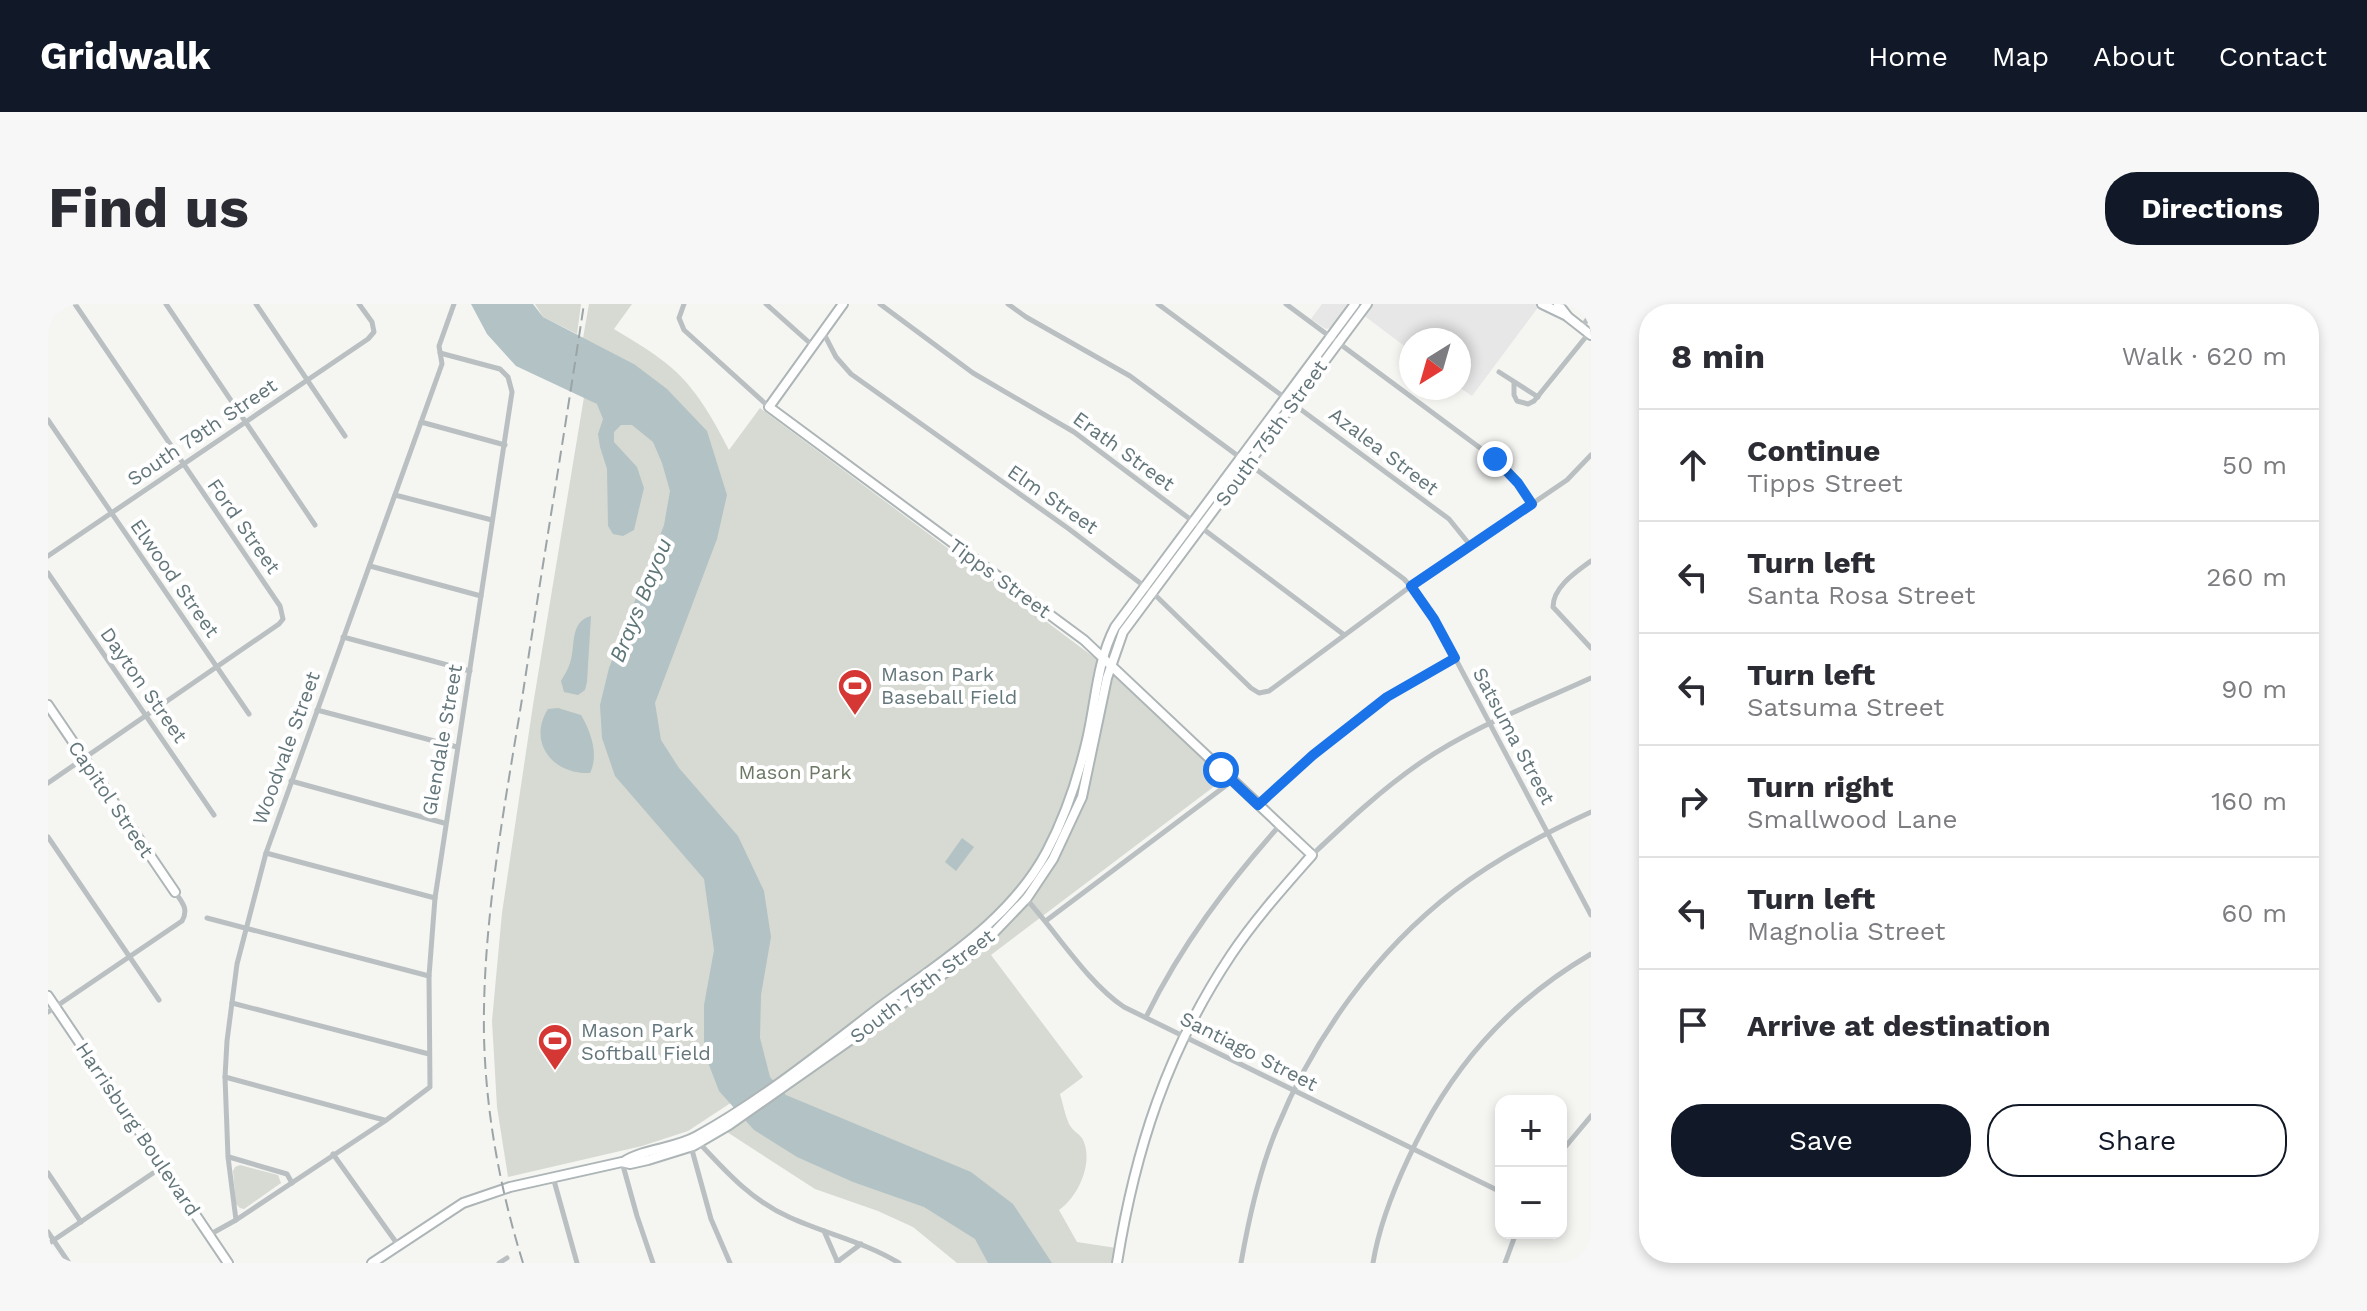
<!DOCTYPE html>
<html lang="en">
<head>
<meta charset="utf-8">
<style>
	body { margin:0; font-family:"Work Sans",sans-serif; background:#f7f7f7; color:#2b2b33 }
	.controls { position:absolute; right:24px; bottom:24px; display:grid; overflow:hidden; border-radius:16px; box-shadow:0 4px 12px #0003 }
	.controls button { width:72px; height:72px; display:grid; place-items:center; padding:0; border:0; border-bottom:2px solid #e1e1e2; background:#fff; color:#2b2b33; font:40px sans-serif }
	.compass { position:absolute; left:1351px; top:24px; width:72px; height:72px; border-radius:50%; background:#fff; box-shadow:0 4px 12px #0003; rotate:217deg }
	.stop { position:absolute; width:24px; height:24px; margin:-18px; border:6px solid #1a73e8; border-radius:50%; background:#fff }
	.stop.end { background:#1a73e8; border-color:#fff; box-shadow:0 2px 8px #0008 }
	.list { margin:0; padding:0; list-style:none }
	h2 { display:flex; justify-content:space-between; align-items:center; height:104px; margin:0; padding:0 32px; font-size:34px }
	h2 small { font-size:26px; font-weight:400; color:#7c7c81 }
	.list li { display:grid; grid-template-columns:52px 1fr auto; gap:24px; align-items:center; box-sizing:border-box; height:112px; padding:0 32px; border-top:2px solid #e1e1e2 }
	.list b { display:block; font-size:30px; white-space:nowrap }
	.list p { margin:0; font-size:26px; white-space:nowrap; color:#7c7c81 }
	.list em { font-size:26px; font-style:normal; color:#7c7c81 }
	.actions { display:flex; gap:16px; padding:24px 32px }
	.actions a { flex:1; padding:18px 0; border:2px solid #111827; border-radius:32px; text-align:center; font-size:28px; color:#111827 }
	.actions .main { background:#111827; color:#fff }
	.icon { flex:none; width:44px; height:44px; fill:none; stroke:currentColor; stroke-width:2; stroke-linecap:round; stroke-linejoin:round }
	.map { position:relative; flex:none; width:1543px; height:959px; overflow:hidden; border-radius:32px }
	header { display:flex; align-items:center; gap:48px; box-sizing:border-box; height:112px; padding:0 40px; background:#111827; color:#fff }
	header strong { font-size:38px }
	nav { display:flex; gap:44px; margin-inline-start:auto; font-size:28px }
	.intro { display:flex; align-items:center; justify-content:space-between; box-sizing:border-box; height:192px; padding:0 48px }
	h1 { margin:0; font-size:56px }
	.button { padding:20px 36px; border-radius:32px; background:#111827; color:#fff; font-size:28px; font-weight:700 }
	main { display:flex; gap:48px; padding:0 48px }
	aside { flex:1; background:#fff; border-radius:32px; box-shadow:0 4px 12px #0003 }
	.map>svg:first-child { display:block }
	.built { fill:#e6e7e6 }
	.green { fill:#d6dad2 }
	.water { fill:#b3c2c4 }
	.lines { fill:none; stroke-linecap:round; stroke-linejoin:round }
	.secondary-casing { stroke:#adb5b7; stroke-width:12 }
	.street { stroke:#bac0c2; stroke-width:5 }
	.secondary { stroke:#fff; stroke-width:8 }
	.rail { stroke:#9ba4a7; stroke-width:2; stroke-dasharray:12 6; stroke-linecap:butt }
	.route { stroke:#1a73e8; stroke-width:10 }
	.labels { text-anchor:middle; stroke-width:8; stroke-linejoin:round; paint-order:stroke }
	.street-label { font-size:20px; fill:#63767b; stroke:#fff }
	.poi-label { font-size:20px; fill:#63767b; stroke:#fff; text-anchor:start }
	.park-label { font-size:20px; fill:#6d7965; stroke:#fff }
	.water-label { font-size:22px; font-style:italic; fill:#5e7677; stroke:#fff }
</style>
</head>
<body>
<header>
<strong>Gridwalk</strong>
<nav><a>Home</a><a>Map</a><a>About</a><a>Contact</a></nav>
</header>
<div class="intro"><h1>Find us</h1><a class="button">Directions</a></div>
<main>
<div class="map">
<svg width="1543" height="959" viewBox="0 0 1543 959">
	<rect width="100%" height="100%" fill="#f5f5f2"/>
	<g class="built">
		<path d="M1274,0H1301L1284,23L1278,25L1263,15Z"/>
		<path d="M1322,0H1488L1491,2L1424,92L1411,83V36H1363V47L1314,10Z"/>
	</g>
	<g class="green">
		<path d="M487,0H533L529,30L495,13Z"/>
		<path d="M541,0H584L566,25C584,36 603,47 619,60C647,82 665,115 681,146L712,104L1059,363L1176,475L943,651L1035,773L1012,790C1015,800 1017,811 1021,820C1024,826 1030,829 1034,834C1047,857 1030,893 1011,906L1029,938L1068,944L1066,959H909L865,923L830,907L767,885L679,828L697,816L722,773L640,827L594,842L460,873L449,803L444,717L454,609L485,401L536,93L572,111L586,60L535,34Z"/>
		<path d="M192,861L230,871L233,879L196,905L192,904L188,900L185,867L187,863Z"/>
	</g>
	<g class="water">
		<path d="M423,0H485L495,13L586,60L619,85L659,127L679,191L669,235L607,399L613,436L631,464L690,532L716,587L723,633L713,691L712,734L722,773L738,791L923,868L965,900L1004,959H940L927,935L876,903L805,878L749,853L706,826L671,787L656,748V701L666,646L656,575L567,472L554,434L552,401L561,364L616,221L622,187L614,159L605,138L584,121H573L566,128V138L589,163L596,184L586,226L575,232L565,230L560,222L559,165L552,143L550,130L555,115L549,100L468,62L439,30Z"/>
		<path d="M543,312L539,378L537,386L530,391L516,388L513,377C516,371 520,366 522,359C528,342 521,318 543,312Z"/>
		<path d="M510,404L533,411C543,428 551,451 542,469C505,471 479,438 500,405Z"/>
		<path d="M914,534L926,543L908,567L897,558Z"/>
	</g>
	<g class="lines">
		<defs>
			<g id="secondary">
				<path d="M795,0L721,103L1036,336L1264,551C1236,583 1207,615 1183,651C1119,747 1087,846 1069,959"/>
				<path d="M1494,0L1519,12"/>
				<path d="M1510,0L1520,13L1543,31"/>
				<path d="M0,401L127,588"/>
				<path d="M0,692L180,959"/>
				<path d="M575,858C597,844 626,845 649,832C714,796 773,748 832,703C892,658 962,617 999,547C1017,513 1029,477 1038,440C1048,400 1048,360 1067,323L1307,0"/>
				<path d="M324,959L415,899L462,883L574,858L582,860L600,856L645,842L681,821L875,685L932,643L979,594L1005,555L1034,493L1059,374L1075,328L1319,0"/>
			</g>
		</defs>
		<use href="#secondary" class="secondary-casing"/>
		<g class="street">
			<path d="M118,0L267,221"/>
			<path d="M208,0L297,132"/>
			<path d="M636,0L631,14L636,26L721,103"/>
			<path d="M718,0L764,41"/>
			<path d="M832,0L925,69L1026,128L1295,330"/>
			<path d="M960,0L978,13L1082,72L1356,275L1372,293L1396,333L1543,611"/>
			<path d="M1110,0L1401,215L1422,241"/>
			<path d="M1238,0L1447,155L1470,179L1484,200"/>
			<path d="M1534,23L1543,10"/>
			<path d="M775,28L788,53L803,70L1021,225L1104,288L1203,384L1211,389L1221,387L1363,282L1519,176L1543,151"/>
			<path d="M1451,68L1490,93"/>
			<path d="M1466,79V91L1469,97L1480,100L1486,97L1541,29"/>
			<path d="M0,116L201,410"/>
			<path d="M373,118L457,141"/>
			<path d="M347,191L444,216"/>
			<path d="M0,252L320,35L326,28L324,18L311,0"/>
			<path d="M1543,257C1528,268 1505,283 1505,303L1543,344"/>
			<path d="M322,262L433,292"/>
			<path d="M0,269L166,511"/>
			<path d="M295,333L422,367"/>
			<path d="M269,406L409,443"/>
			<path d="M243,477L396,519"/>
			<path d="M0,479L231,320L235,315L232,302L27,0"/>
			<path d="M1211,500L1265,451L1339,393L1407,354"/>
			<path d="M0,533L111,696"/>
			<path d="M218,549L387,594"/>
			<path d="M1264,551C1299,518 1333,486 1372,459C1424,423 1486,400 1543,374"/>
			<path d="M971,587C1005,622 1037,677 1076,703L1453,888"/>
			<path d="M159,614L381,672"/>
			<path d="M999,616L1184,477"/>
			<path d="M184,699L381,750"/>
			<path d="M0,708L134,617C141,605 134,598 127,588"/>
			<path d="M1098,713C1134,640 1178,582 1232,521"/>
			<path d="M177,773L336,816"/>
			<path d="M1513,848L1543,812"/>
			<path d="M285,850L350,941"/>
			<path d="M181,853L239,870L244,879"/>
			<path d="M574,858L589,912L605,959"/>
			<path d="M0,869L33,918"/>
			<path d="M505,873L529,959"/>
			<path d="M188,916L180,853L177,773L179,737L189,660L218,549L394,60L391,42L406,0"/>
			<path d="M776,927L790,959"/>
			<path d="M0,928L21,959"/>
			<path d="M161,931L188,916L337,817L382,783L381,672L387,594L464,88L460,73L452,65L392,49"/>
			<path d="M0,940L114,863"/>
			<path d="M789,958L813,940"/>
			<path d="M451,959L459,954"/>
			<path d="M682,959L663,915L644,846L645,842H654C680,870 705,897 741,913C778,930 817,938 851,959"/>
			<path d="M1193,959C1201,913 1211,867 1229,824C1266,733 1328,647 1406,587C1448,555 1495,530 1543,508"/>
			<path d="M1325,959C1331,922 1344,889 1360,855C1401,766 1458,700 1543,650"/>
			<path d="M1457,959L1468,929"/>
		</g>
		<use href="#secondary" class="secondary"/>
		<path class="rail" d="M475,959C452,885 438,810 436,733C434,620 456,506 474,395C494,264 516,132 536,0"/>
	</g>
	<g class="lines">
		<path class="route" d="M1173,466L1210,501L1265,451L1339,393L1407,354L1386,315L1363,282L1484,200L1470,179L1447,155"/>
	</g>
	<defs>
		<symbol id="stadium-pin" viewBox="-11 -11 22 30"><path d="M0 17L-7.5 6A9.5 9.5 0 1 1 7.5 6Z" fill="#d43734" stroke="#fff"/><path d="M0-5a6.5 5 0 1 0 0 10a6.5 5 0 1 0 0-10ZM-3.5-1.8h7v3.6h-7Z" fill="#fff"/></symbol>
	</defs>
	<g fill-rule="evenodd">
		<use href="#stadium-pin" x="787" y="362" width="40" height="54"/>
		<use href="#stadium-pin" x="487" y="717" width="40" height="54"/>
	</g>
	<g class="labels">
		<g class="street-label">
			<text transform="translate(154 128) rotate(-34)" y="7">South 79th Street</text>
			<text transform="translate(1223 129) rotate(-54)" y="7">South 75th Street</text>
			<text transform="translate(1076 147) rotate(36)" y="7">Erath Street</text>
			<text transform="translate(1336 147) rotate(37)" y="7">Azalea Street</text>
			<text transform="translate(1005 195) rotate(35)" y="7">Elm Street</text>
			<text transform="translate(196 222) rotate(55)" y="7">Ford Street</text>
			<text transform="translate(127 274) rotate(55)" y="7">Elwood Street</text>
			<text transform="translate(952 274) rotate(36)" y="7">Tipps Street</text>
			<text transform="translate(96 381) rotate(55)" y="7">Dayton Street</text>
			<text transform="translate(1466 432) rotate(62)" y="7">Satsuma Street</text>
			<text transform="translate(394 436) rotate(-80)" y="7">Glendale Street</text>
			<text transform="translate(238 444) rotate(-70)" y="7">Woodvale Street</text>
			<text transform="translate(63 495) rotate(56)" y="7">Capitol Street</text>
			<text transform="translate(874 682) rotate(-37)" y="7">South 75th Street</text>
			<text transform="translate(1201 747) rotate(27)" y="7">Santiago Street</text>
			<text transform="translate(90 825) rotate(56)" y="7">Harrisburg Boulevard</text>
		</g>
		<g class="poi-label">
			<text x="833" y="377">Mason Park<tspan x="833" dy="23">Baseball Field</tspan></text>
			<text x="533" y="733">Mason Park<tspan x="533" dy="23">Softball Field</tspan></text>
		</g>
		<g class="park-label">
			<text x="747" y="475">Mason Park</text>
		</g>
		<g class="water-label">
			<text transform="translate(592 296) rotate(-68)" y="8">Brays Bayou</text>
		</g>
	</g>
</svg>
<div class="controls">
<button>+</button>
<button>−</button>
</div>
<svg class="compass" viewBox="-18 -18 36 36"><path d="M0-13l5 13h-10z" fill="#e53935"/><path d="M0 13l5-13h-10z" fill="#7c7c81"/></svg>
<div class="stop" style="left:1173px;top:466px"></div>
<div class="stop end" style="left:1447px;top:155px"></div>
</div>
<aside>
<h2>8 min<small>Walk · 620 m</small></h2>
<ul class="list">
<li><svg class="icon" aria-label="ahead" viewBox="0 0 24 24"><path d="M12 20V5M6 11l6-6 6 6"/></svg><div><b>Continue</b><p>Tipps Street</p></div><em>50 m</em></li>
<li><svg class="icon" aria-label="left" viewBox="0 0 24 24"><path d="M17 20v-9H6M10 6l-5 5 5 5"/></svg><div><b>Turn left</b><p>Santa Rosa Street</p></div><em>260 m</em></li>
<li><svg class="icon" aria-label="left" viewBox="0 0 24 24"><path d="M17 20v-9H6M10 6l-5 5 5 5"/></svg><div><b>Turn left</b><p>Satsuma Street</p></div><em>90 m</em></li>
<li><svg class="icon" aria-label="right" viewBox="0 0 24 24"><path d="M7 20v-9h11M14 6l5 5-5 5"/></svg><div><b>Turn right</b><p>Smallwood Lane</p></div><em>160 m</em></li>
<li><svg class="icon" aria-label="left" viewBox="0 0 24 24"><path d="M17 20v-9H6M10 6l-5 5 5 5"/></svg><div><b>Turn left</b><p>Magnolia Street</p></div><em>60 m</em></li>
<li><svg class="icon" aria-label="arrive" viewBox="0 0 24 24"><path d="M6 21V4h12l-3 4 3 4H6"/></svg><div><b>Arrive at destination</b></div></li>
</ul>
<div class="actions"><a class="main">Save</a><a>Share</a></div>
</aside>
</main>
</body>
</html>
